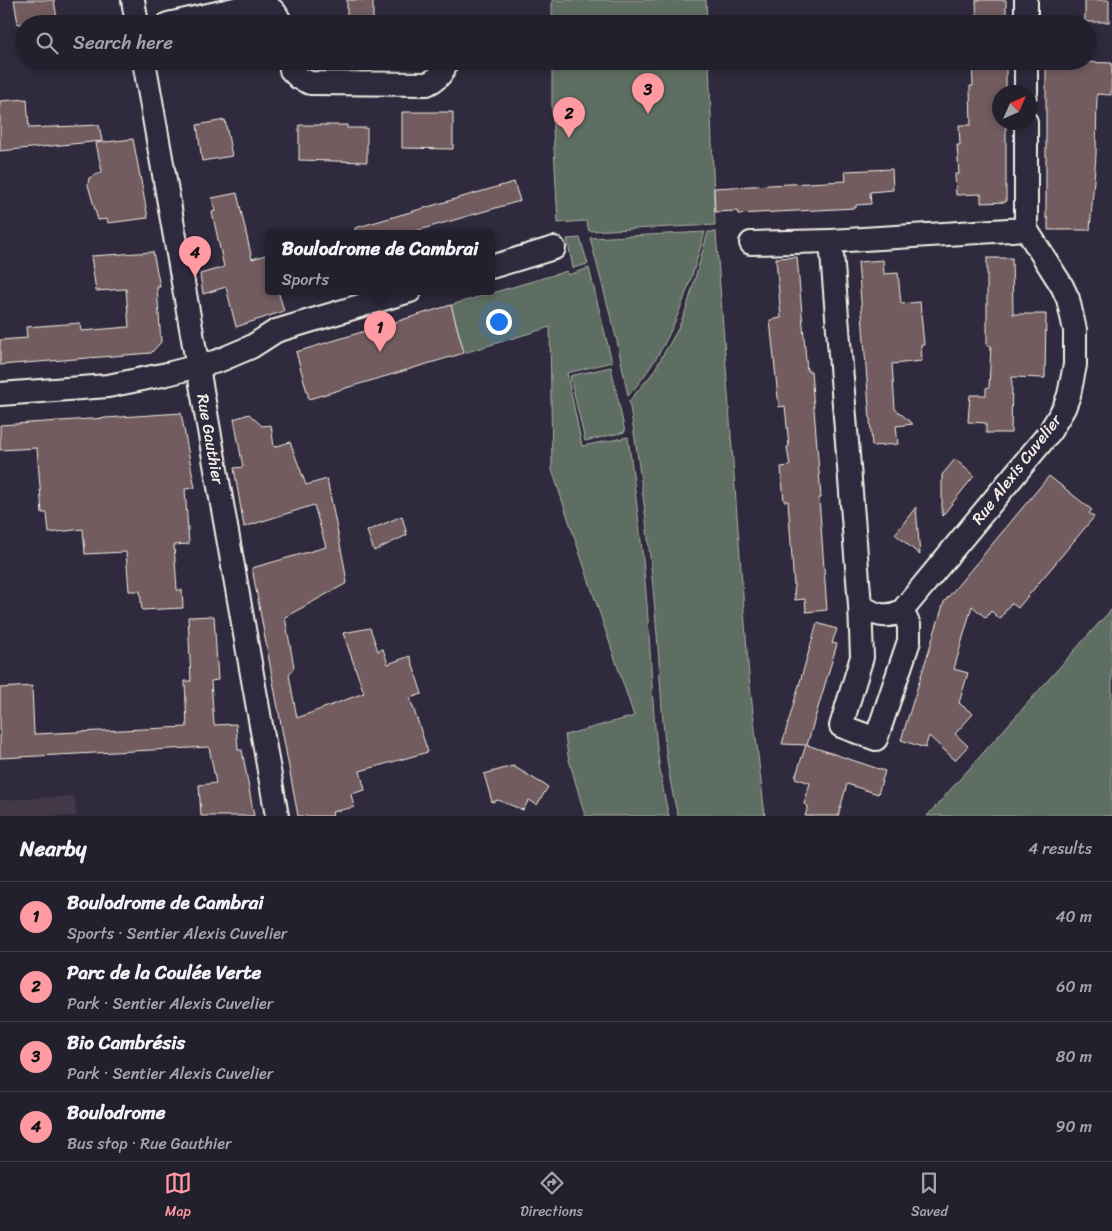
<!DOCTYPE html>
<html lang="en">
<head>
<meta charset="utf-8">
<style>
	body { margin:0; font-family:Sriracha,sans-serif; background:#2b2836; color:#f1f3f6 }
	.compass { position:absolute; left:992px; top:85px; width:45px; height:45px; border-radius:50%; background:#23202e; box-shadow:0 2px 8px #0003; rotate:45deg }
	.you { position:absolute; left:498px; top:321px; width:18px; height:18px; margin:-12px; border:4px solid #fff; border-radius:50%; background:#1a73e8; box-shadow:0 0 0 8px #1a73e833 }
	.badge { display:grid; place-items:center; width:32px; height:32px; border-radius:50%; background:#ff9aa2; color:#111; font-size:16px; font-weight:700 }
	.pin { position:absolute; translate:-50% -41px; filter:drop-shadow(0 1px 2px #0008) }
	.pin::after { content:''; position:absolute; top:26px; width:18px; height:15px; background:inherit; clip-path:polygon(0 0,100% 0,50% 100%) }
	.popup { position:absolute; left:265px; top:230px; width:230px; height:65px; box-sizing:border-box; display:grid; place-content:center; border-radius:5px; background:#23202e; filter:drop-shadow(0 1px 4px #0005); font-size:16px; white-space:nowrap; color:#a3a3aa }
	.popup b { font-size:19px; color:#f1f3f6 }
	.popup::after { content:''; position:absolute; left:50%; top:100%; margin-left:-10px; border:10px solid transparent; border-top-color:#23202e }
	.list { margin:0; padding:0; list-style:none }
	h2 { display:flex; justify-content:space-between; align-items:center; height:65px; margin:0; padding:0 20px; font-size:21px }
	h2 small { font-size:16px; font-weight:400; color:#a3a3aa }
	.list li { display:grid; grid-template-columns:32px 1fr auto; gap:15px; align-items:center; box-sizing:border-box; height:70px; padding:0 20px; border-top:1px solid #403e4a }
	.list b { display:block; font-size:19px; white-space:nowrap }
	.list p { margin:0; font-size:16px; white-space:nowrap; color:#a3a3aa }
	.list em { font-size:16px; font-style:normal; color:#a3a3aa }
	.icon { flex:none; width:28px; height:28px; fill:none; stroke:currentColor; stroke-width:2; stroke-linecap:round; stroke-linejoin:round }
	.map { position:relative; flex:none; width:1112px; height:816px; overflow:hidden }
	.search { position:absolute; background:#23202e; box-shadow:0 2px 8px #0003; left:15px; right:15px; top:15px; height:55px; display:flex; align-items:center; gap:12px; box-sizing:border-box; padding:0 18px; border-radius:28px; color:#a3a3aa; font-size:19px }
	.sheet { height:345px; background:#23202e }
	nav { display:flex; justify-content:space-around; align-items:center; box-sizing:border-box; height:70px; border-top:1px solid #403e4a; background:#23202e; font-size:14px; color:#a3a3aa }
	nav a { display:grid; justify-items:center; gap:2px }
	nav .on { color:#ff9aa2 }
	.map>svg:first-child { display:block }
	.built { fill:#433947 }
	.green { fill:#5f6e64; stroke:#aab0a6 }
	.building { fill:#725c5f; stroke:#f4f1e8 }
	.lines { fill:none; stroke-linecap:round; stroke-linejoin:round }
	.minor-casing { stroke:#f4f1e8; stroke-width:26 }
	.minor { stroke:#2f2a3d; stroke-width:22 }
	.labels { text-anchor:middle; stroke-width:4; stroke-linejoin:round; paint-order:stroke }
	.street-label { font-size:16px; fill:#f4f1e8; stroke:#2f2a3d }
</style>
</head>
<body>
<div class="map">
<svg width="1112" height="816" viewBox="0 0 1112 816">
	<rect width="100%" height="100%" fill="#2f2a3d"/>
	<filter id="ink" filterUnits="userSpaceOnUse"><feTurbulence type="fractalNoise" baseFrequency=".02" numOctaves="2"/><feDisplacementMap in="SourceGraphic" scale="10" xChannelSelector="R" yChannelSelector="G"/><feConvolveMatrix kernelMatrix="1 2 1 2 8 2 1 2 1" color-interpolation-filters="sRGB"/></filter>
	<g filter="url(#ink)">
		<path class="built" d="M74,796L77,816H0V800Z"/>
		<g class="green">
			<path d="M552,0H706L707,24H552Z"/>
			<path d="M552,61H709L715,225L589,231L586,221L558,223L552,110Z"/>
			<path d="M705,232C687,293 672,347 628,396L617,341L590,238Z"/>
			<path d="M708,232H716L749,677L765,816H678C662,757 662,696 657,635C651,556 642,479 629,401L652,374L678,329L687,307Z"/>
			<path d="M580,238L588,264L573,268L567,239Z"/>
			<path d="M589,268L612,362L567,373L582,446L628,437C637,502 645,568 649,634C653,695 654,756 669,816H585L568,756L565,735L634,716L552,470L550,327L464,353L451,305L567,271L568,275Z"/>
			<path d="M611,367L625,432L585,441L570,376Z"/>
			<path d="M1112,609V816H927L1098,624Z"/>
		</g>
		<g class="building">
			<path d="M14,0H54L58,24H18Z"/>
			<rect x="347" y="0" width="26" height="24"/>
			<path d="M976,0H1006V24H977Z"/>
			<rect x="1085" y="0" width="24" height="22"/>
			<path d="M972,61H1006V92H1000V122H1006V202L981,203V194L956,195L955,174H959L957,145H960L959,125H971L970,86H973Z"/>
			<path d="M1046,61L1112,63L1111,95L1097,94L1096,155L1090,230H1048V218H1046Z"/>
			<path d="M27,99L29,128L99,125L102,141L0,151V101Z"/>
			<path d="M402,112H453V149L402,148Z"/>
			<path d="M225,120L232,156L202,161L197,125Z"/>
			<path d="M299,125H347V128H367V162L299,160Z"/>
			<path d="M133,139L148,218L108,223L107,219L98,220L88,185L89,178L102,172L96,143Z"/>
			<path d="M892,169L893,190L870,192L871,204L856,205V208L738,214L737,211L715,212L714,188L846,181L845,171Z"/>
			<path d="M514,182L520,201L409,233H355V228Z"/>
			<path d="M237,193L252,259L269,254V291H278L284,311L236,327L226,287L203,294L200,274L224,267L212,212L215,211L212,198Z"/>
			<path d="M153,252L160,287H157L161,342L151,353L0,365V340L27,338L26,327L80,323L81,331L129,327L126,289L96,291L91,256Z"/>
			<path d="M797,257L807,371H811L820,484L821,498H819L827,610L806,612L805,599L795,600L788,501H784L781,467L790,466L787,447L789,446L785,406L779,407L770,320L781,318L776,258Z"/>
			<path d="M987,258H1012L1013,314H1046L1045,378L1012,377L1011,433H986V423L968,422L970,395H986V388L989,387L991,346H987Z"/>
			<path d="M883,260L884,274L898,273L901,304L920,302L924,345H921L922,361L892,364L895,409L913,424L896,426L898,444L872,446L858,262Z"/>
			<path d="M451,305L464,353L309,399L296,352Z"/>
			<path d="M181,413L195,488L185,489L189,544L174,545L177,590H182L183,608L142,610L140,591H129L126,552L85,554L83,529L49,533L47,513H42L37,448L0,450V425Z"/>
			<path d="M249,414L262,426L271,425L274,447L290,442L306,485L327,479L344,564L347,583L285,617L294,667L289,675L297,718L364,693L343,633L370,628L378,651L383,649L388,664L410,656L422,694L410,698L428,752L360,771L365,790L351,794L354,807L332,812L333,816H298L252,568L326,547L314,505L244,527L234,468L243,467L234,419Z"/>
			<path d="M955,459L974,476L942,516V475Z"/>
			<path d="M1049,476L1092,510L1089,513L1094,517L1018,608L1011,603L1000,619L991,611L986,618L972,606L954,669L968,673L959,703L973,714L955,734L968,746L955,760L929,736L925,748L901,740L944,602Z"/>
			<path d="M916,507L920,555L895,534Z"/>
			<path d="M402,516L407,535L374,551L367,531Z"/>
			<path d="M214,616L218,680L211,681L214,725L236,724L238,750H242L254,816H201L199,785L216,783L209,747L0,758V688L32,686L34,734L187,727L185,681H191L188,617Z"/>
			<path d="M817,623L837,629L832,643L837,644L807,745L885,771L878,794L847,784L838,816H805L808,806L804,804L810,783L795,778L806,745L782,744Z"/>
			<path d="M513,766L548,787L537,805L529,800L523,810L498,800L492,802L484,774Z"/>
		</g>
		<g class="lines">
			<defs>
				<g id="minor">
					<path d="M133,0L137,24"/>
					<path d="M168,24L257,4C271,6 276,11 281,24"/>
					<path d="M1026,24V0"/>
					<path d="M144,61L277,816"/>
					<path d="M290,61L291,70L299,78L310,83L427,84C438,79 444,73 446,61"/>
					<path d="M1026,92V61"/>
					<path d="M1026,229L831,241L860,605C874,615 886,619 902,611L1049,433L1064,408L1069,395L1075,365V330L1068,299L1062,286L1026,229V122"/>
					<path d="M751,243L831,241"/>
					<path d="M491,267L554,248"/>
					<path d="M0,394L108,386L167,374L218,361L251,347L276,331L410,291"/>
					<path d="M860,605L862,657L841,726L876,739L909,641V625L902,611"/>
				</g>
			</defs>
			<use href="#minor" class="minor-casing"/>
			<use href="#minor" class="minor"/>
		</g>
	</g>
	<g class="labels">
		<g class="street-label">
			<text transform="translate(211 439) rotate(80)" y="6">Rue Gauthier</text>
			<text transform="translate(1016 469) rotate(-52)" y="6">Rue Alexis Cuvelier</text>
		</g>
	</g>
</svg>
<svg class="compass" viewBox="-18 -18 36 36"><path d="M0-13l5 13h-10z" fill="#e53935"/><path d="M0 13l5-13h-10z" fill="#a3a3aa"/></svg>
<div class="you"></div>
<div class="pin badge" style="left:380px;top:352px">1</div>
<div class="popup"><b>Boulodrome de Cambrai</b>Sports</div>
<div class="pin badge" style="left:569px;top:138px">2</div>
<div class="pin badge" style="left:648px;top:114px">3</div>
<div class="pin badge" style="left:195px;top:277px">4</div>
<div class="search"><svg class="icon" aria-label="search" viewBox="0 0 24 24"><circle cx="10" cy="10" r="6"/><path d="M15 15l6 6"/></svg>Search here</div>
</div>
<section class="sheet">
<h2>Nearby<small>4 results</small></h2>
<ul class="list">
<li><span class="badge">1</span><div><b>Boulodrome de Cambrai</b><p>Sports · Sentier Alexis Cuvelier</p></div><em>40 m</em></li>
<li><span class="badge">2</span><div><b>Parc de la Coulée Verte</b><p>Park · Sentier Alexis Cuvelier</p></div><em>60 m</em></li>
<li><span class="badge">3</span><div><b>Bio Cambrésis</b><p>Park · Sentier Alexis Cuvelier</p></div><em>80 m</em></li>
<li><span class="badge">4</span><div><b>Boulodrome</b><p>Bus stop · Rue Gauthier</p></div><em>90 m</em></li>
</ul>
</section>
<nav>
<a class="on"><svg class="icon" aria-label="map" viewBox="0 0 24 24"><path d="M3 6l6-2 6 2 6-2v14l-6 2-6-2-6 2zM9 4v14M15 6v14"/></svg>Map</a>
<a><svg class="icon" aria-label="directions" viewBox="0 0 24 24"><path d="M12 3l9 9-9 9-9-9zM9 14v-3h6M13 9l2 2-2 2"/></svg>Directions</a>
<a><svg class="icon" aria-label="saved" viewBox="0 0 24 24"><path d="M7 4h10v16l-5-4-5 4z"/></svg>Saved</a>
</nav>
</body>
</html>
